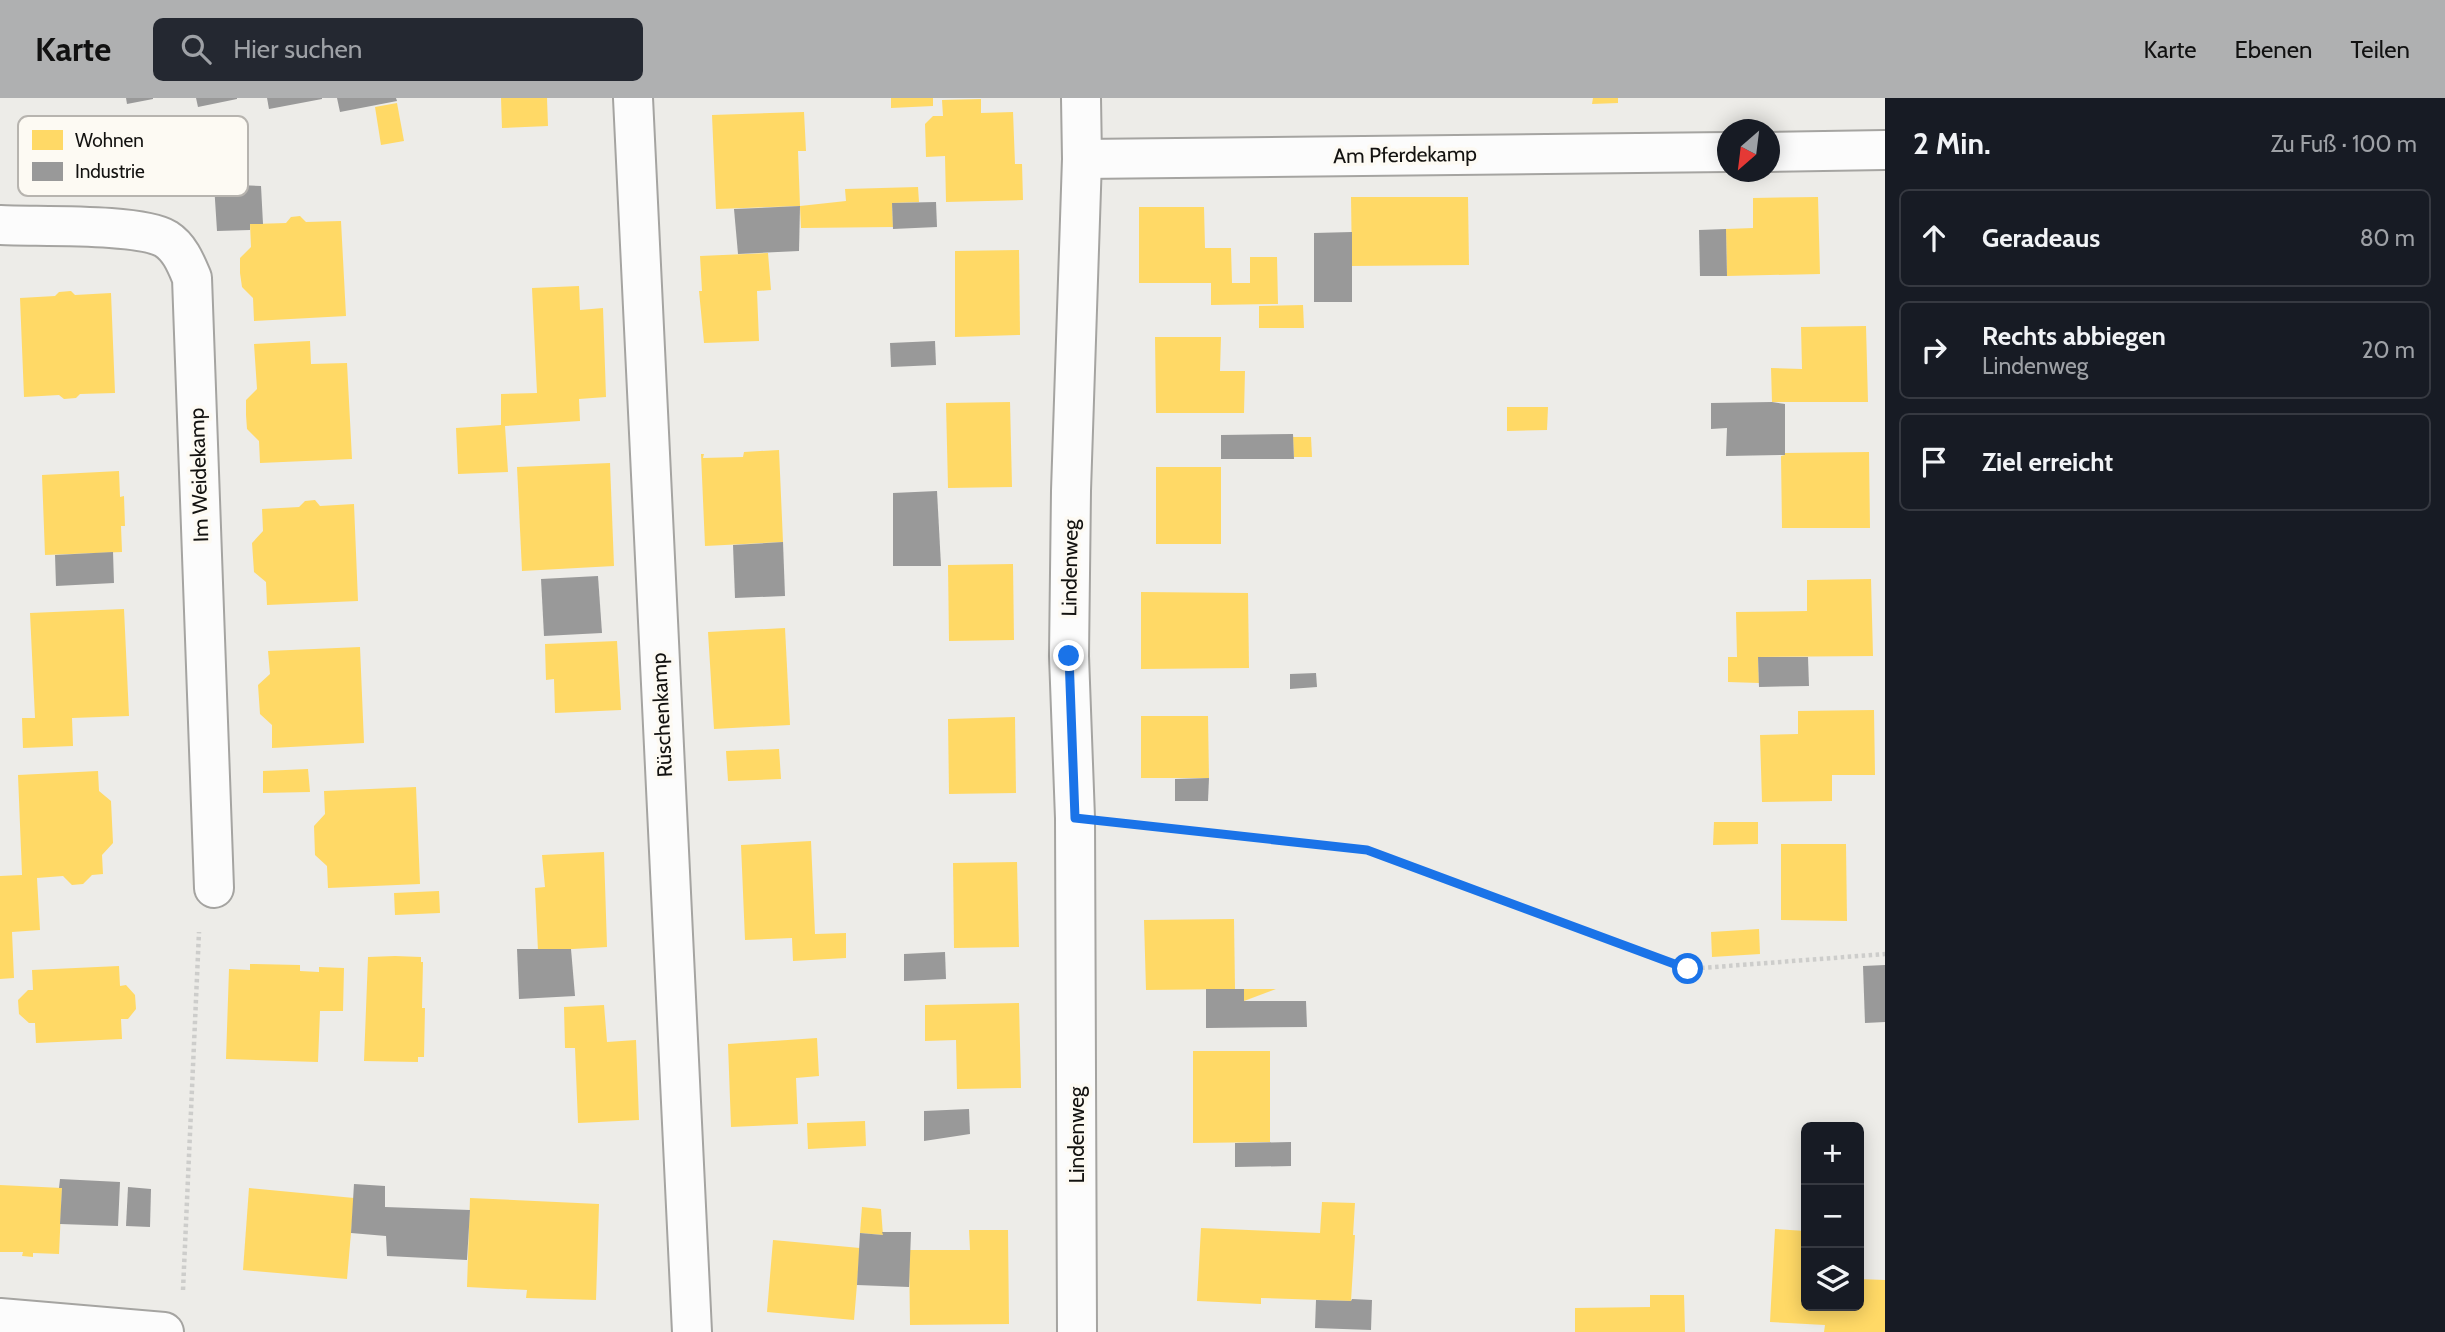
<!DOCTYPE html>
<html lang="de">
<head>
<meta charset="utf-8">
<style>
	body { margin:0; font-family:Cabin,sans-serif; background:#242831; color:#f1f3f6 }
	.controls { position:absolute; right:21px; bottom:21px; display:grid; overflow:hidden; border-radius:10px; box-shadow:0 4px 18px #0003 }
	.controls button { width:63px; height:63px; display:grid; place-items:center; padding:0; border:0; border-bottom:2px solid #363941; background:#171b24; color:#f1f3f6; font:35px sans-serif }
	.compass { position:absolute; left:1717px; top:21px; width:63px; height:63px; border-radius:50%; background:#171b24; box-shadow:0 4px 18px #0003; rotate:208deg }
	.stop { position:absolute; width:21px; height:21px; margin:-16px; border:5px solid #1a73e8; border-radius:50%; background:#fff }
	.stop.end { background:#1a73e8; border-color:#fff; box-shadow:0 2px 7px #0008 }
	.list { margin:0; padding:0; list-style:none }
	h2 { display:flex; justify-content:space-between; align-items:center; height:91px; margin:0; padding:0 28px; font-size:30px }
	h2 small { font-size:23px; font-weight:400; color:#9ea1a6 }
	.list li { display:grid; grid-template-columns:46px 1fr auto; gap:21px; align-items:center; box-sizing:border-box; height:98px; margin:0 14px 14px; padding:0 14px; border:2px solid #363941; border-radius:10px }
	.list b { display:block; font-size:26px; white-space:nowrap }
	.list p { margin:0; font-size:23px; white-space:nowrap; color:#9ea1a6 }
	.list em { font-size:23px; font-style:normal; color:#9ea1a6 }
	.icon { flex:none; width:38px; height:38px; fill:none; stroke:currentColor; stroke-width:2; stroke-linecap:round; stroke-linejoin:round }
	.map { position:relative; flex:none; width:1885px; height:1234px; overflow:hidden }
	header { display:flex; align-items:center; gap:42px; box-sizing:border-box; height:98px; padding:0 35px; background:#afb0b1; color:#111 }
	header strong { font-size:33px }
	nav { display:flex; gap:38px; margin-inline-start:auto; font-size:24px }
	.search { width:490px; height:63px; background:#242831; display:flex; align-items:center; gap:18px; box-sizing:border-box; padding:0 24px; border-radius:10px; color:#9ea1a6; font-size:26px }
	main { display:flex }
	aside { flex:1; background:#171b24 }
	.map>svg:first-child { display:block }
	.homes { fill:#ffd966 }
	.industry { fill:#999 }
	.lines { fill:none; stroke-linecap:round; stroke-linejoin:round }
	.minor-casing { stroke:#a5a4a1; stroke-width:42 }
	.path { stroke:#cdcdcb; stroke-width:4.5; stroke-dasharray:3.5 3.5; stroke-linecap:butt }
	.minor { stroke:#fcfcfc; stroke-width:38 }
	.route { stroke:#1a73e8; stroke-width:9 }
	.labels { text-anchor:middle; stroke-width:7; stroke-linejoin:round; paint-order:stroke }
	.street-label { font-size:21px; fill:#131210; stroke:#fdfaf3 }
	.key { fill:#fdfaf3; stroke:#b7b4af; stroke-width:2 }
	.key-label { font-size:19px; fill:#131210 }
</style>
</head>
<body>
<header>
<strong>Karte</strong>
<div class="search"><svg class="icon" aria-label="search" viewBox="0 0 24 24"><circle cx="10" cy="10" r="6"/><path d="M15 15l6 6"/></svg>Hier suchen</div>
<nav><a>Karte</a><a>Ebenen</a><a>Teilen</a></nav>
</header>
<main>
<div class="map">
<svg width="1885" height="1234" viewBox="0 0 1885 1234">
	<rect width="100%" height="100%" fill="#edece8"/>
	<g class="homes">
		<path d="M501,0H547L548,28L502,30Z"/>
		<path d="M891,0H933V8L891,10Z"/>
		<path d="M1593,0H1618V5L1592,6Z"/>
		<path d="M981,1V15L1013,14L1015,66H1022L1023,102L946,104L945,58L926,59L925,26L933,18H943L942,2Z"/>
		<path d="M397,5L404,43L381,47L375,9Z"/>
		<path d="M804,14L806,53H798L800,108L846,103L845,91L918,89L919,104L892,105L893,129L801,130L800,108L716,111L712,17Z"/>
		<path d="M1351,99H1468L1469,167L1352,168Z"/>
		<path d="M1818,99L1820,176L1727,178L1726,131L1753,130V100Z"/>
		<path d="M1139,109H1204L1205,150H1231L1232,185H1250V159H1277L1278,206L1211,207V185H1139Z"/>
		<path d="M300,118L306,124L341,123L346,218L254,223L253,200L242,189L240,175V160L251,149L250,126L286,125L291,119Z"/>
		<path d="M1019,152L1020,237L955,239V153Z"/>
		<path d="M768,155L771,192L757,193L759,243L704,245L699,193H702L700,158Z"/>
		<path d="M579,188L580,212L603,210L606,299L579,301L580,323L505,328L508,374L458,376L456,330L501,327V296L537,295L532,190Z"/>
		<path d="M71,193L75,197L111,195L115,295L80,296L76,300L64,301L59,297L24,299L20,200L55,198L59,194Z"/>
		<path d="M1303,207L1304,230H1259V208Z"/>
		<path d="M1866,228L1868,304H1772L1771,270L1802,271L1801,229Z"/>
		<path d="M1155,239H1221L1220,273H1245L1244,315H1156Z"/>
		<path d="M310,243L311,266L347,265L352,361L260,365L259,343L247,331L246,317V302L257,291L254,246Z"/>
		<path d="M1010,304L1012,389L948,390L946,305Z"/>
		<path d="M1507,309H1548L1547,332L1507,333Z"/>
		<path d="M1293,339H1311L1312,359H1294Z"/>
		<path d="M779,352L783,444L705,448L701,356H704L703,360L743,359L744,354Z"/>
		<path d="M1869,354L1870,430H1782L1781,358L1785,357V355Z"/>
		<path d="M610,365L614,468L522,473L517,369Z"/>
		<rect x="1156" y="369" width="65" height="77"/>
		<path d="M119,373L120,399L124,398L125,428H121L122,454L45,457L42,377Z"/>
		<path d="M315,402L320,408L354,406L358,503L267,507L266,484L254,474L252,445L263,433L262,411L299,409L305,403Z"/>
		<path d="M1013,466L1014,542L949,543L948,467Z"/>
		<path d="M1871,481L1873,558L1758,559L1759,585L1728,584V559H1737L1736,514L1807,513V482Z"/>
		<path d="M1141,494L1248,495L1249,570L1141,571Z"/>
		<path d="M124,511L129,618L72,620L73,648L23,650L22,620H35L30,515Z"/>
		<path d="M785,530L790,627L714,631L708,534Z"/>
		<path d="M617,543L621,612L555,615L554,581L546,582L545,546Z"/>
		<path d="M360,549L364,645L272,650V627L260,616L258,587L270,576L268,553Z"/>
		<path d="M1874,612L1875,677H1832V703L1762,704L1760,637L1798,636V613Z"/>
		<path d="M1141,618H1208L1209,680H1141Z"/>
		<path d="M1015,619L1016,695L949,696L948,621Z"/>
		<path d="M779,651L781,681L728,683L726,653Z"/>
		<path d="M308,671L310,694L263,695V673Z"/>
		<path d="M98,673L99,693L111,703L113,745L102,757L103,776L92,777L83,786L72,787L63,778L37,780L40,832L12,834L14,880L0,881V778L22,777L18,677Z"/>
		<path d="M416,689L420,786L328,790L327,768L315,757L314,728L325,716L324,693Z"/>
		<path d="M1714,724H1758V746L1713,747Z"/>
		<path d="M811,743L815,836L846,835V860L793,863L792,840L745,842L741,747Z"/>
		<path d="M1781,746H1846L1847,823L1781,822Z"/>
		<path d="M604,754L607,849L538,853L535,790L545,789L542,757Z"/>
		<path d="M1017,764L1019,849L954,850L953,765Z"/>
		<path d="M439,793L440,815L395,817L394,795Z"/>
		<path d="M1234,821L1235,891L1146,892L1144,822Z"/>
		<path d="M1759,831L1760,856L1712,859L1711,834Z"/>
		<path d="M395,858L421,859V864H423L422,910H425L424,959H418V964L364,963L368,859Z"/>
		<path d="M250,866L300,867V873L319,874V869L344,870L343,913H320L318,964L226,961L229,871L250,872Z"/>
		<path d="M119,868L120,888L126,887L135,897L136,911L128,921H121L122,941L36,945L35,925H29L19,916L18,902L28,892H33L32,872Z"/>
		<path d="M1244,891H1276L1244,903Z"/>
		<path d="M1019,905L1021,990L957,991L956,942L925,943V907Z"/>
		<path d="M604,907L607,944L636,942L639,1022L578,1025L575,950H565L564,909Z"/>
		<path d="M817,940L819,978L796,980L798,1026L731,1029L728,946Z"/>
		<path d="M1193,953H1270V1044L1193,1045Z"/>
		<path d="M865,1023L866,1048L808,1051L807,1025Z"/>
		<path d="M0,1087L62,1090L59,1156L33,1155V1159L22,1158L23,1154H0Z"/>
		<path d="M249,1090L354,1100L347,1181L243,1172Z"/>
		<path d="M470,1100L599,1106L596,1202L526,1200L527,1192L467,1189Z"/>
		<path d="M1322,1104L1355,1105L1353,1137H1355L1351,1203L1261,1200V1206L1197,1203L1201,1130L1320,1135Z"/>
		<path d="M862,1109L881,1111L883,1137L860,1135Z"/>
		<path d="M1775,1131L1806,1133V1208H1859V1181L1885,1182V1234H1824L1825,1227L1770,1224Z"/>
		<path d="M969,1132H1008L1009,1226L910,1227L909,1152H970Z"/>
		<path d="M773,1142L860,1150L854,1222L767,1214Z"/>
		<path d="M1650,1197H1684L1685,1234H1575V1210L1650,1209Z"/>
	</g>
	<g class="industry">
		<path d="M126,0H153V1L127,6Z"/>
		<path d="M196,0H237V1L198,9Z"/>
		<path d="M267,0H322V1L269,11Z"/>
		<path d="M337,0H396L397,3L340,14Z"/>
		<path d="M214,86L261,88L263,126H250V132L217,133Z"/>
		<path d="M936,104L937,129L893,131L892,105Z"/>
		<path d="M800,108L799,153L738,156L734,111Z"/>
		<path d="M1726,131L1727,178H1700L1699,132Z"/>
		<path d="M1352,134V204H1314V135Z"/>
		<path d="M935,243L936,267L891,269L890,245Z"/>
		<path d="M1772,304L1785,306V357L1726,358L1727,330L1711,331V305Z"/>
		<path d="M1293,336L1294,361H1221V337Z"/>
		<path d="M937,393L941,468H893V395Z"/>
		<path d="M783,444L785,498L735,500L733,447Z"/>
		<path d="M113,454L114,485L56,488L55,457Z"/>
		<path d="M598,478L602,535L544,538L541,481Z"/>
		<path d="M1758,559H1808L1809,588L1759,589Z"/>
		<path d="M1316,575L1317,589L1290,591V576Z"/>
		<path d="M1209,680L1208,703H1175V681Z"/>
		<path d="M517,851H571L575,898L519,901Z"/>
		<path d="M945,854L946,881L904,883V856Z"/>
		<path d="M1885,867V924L1865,925L1863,868Z"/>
		<path d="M1206,891H1244V903H1306L1307,929L1206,930Z"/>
		<path d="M969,1011L970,1036L924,1043V1013Z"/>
		<path d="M1291,1044V1068L1235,1069V1045Z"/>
		<path d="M60,1081L120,1084L118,1128L60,1126L62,1090H59Z"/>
		<path d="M354,1086L385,1088V1109L470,1112L467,1162L387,1158L386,1138L351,1135Z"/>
		<path d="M128,1089L151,1091L150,1129L126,1128Z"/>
		<path d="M882,1134H911L909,1189L857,1187L860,1135L883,1137Z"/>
		<path d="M1352,1201L1372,1202L1371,1232L1315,1230L1316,1202L1351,1203Z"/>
	</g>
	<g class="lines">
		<defs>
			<g id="minor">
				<path d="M633,0L692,1234"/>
				<path d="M1770,54L1885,52"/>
				<path d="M1082,61L1728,54"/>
				<path d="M0,127C36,129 139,125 166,141C180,150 186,166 192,180L214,790"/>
				<path d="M0,1220L164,1234"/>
				<path d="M1077,1234L1075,720L1069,558L1071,393L1082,61L1081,0"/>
			</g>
		</defs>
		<use href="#minor" class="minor-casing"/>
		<g class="path">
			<path d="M1122,725L1367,752L1688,871L1885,856"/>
			<path d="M183,1192L199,834"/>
		</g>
		<use href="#minor" class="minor"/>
	</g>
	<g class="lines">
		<path class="route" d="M1069,558L1075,720L1367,752L1688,871"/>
	</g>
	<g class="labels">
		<g class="street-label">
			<text transform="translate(1405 57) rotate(-1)" y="7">Am Pferdekamp</text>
			<text transform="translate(199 377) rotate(-92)" y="7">Im Weidekamp</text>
			<text transform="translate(1070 470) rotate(-89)" y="7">Lindenweg</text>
			<text transform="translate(662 617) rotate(-93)" y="7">Rüschenkamp</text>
			<text transform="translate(1077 1037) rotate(-90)" y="7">Lindenweg</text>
		</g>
	</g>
	<rect x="18" y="18" width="230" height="80" rx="10" class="key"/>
	<rect x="32" y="32" width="31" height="20" fill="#ffd966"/>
	<rect x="32" y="64" width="31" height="19" fill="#999"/>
	<g class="key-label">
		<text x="75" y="49">Wohnen</text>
		<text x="75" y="80">Industrie</text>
	</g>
</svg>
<div class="controls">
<button>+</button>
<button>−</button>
<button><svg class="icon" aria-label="layers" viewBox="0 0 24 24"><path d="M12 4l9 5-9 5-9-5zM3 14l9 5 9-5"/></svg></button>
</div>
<svg class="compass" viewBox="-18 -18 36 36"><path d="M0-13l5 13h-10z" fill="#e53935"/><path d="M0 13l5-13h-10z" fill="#9ea1a6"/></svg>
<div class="stop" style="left:1688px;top:871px"></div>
<div class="stop end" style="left:1069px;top:558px"></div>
</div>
<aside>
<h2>2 Min.<small>Zu Fuß · 100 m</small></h2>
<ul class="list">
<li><svg class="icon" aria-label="ahead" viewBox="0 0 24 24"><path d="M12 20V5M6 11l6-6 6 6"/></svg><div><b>Geradeaus</b></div><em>80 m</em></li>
<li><svg class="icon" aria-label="right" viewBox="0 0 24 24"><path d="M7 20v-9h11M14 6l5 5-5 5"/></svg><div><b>Rechts abbiegen</b><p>Lindenweg</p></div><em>20 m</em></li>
<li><svg class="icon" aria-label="arrive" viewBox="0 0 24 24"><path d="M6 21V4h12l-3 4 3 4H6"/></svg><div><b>Ziel erreicht</b></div></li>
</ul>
</aside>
</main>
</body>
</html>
